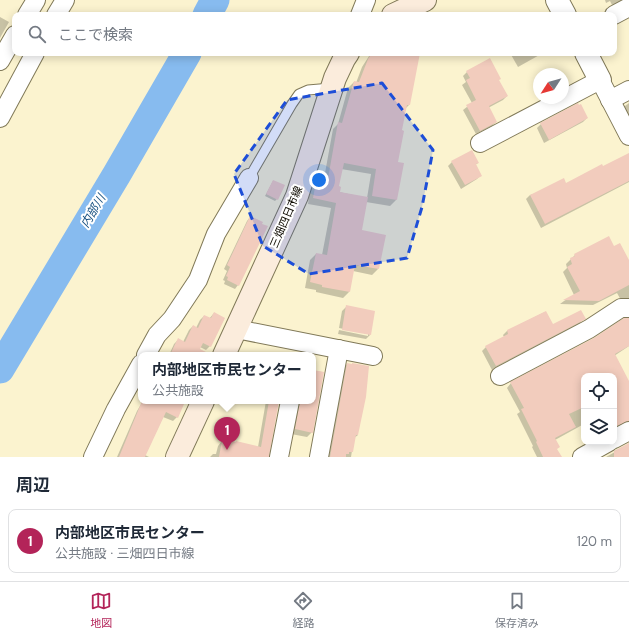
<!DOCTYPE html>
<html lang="ja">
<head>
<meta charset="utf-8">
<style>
	body { margin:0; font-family:"DM Sans","Noto Sans JP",sans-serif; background:#f6f6f7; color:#1f2937 }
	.controls { position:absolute; right:12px; bottom:12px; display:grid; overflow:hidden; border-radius:8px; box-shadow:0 2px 10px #0003 }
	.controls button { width:36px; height:36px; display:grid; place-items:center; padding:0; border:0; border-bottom:1px solid #e0e1e3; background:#fff; color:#1f2937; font:20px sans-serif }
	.compass { position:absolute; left:533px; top:68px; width:36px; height:36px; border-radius:50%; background:#fff; box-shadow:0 2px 10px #0003; rotate:234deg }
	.you { position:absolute; left:319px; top:180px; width:14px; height:14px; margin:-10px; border:3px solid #fff; border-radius:50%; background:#1a73e8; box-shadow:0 0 0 6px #1a73e833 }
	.badge { display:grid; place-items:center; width:26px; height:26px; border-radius:50%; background:#b32459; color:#fff; font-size:13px; font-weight:700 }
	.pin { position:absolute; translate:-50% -33px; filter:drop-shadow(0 1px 2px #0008) }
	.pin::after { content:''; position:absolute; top:21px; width:14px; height:12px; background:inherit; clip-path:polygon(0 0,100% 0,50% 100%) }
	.popup { position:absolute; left:138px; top:352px; width:178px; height:52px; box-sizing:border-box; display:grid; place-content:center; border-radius:8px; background:#fff; filter:drop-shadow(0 1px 3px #0005); font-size:13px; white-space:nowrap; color:#747a83 }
	.popup b { font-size:15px; color:#1f2937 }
	.popup::after { content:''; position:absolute; left:50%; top:100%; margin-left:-8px; border:8px solid transparent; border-top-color:#fff }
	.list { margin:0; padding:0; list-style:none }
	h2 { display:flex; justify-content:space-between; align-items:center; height:52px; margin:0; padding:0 16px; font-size:17px }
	h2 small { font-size:13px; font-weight:400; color:#747a83 }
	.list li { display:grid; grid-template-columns:26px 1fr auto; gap:12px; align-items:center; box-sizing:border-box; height:64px; margin:0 8px 8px; padding:0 8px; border:1px solid #e0e1e3; border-radius:8px }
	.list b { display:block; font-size:15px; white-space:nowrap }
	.list p { margin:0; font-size:13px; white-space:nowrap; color:#747a83 }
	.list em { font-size:13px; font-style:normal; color:#747a83 }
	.icon { flex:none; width:22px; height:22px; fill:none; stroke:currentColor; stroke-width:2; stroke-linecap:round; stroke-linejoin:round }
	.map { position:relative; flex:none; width:629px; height:457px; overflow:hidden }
	.search { position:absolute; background:#fff; box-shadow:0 2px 10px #0003; left:12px; right:12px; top:12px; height:44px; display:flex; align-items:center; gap:10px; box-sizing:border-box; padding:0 14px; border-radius:8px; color:#747a83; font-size:15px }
	.sheet { height:124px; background:#fff }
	nav { display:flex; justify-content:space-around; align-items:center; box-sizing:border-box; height:56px; border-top:1px solid #e0e1e3; background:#fff; font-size:11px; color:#747a83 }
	nav a { display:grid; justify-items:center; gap:2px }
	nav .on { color:#b32459 }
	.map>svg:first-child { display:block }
	.shadow { fill:#0003; fill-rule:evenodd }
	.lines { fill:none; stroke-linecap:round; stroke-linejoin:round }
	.river { stroke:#87bbef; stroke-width:29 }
	.building { fill:#f2ccbd }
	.service-casing { stroke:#807958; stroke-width:11 }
	.minor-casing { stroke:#807958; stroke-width:20 }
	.tertiary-casing { stroke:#807958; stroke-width:24 }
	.secondary-casing { stroke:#807958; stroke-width:24 }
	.service { stroke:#fff; stroke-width:9 }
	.minor { stroke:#fff; stroke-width:18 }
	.tertiary { stroke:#fff; stroke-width:22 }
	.secondary { stroke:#fbecdc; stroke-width:22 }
	.marked { fill:#1d4ed8; fill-opacity:0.2; stroke:#1d4ed8; stroke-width:3; stroke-dasharray:8 5; stroke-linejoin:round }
	.labels { text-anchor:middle; stroke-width:4; stroke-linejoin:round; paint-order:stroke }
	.street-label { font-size:11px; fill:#100d03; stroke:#fff }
	.water-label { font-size:12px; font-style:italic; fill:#195181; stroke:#fff }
</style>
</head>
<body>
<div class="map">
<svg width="629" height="457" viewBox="0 0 629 457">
	<rect width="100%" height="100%" fill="#fbf3cf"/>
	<g class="shadow">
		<path d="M605,0H629L612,5L610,1L606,3Z"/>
		<path d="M0,17L9,22L0,38Z"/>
		<path d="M371,53H419L409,105L405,109L401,131L397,163L402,164L396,200L390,206L366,202L360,231L378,269L372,275L353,271L349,292L343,298L316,292V290L305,288L310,260L316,254L322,255L331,208L308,204L310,189L316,183L323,184L333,129L338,124L348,88L354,82L356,83L362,67ZM341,169L371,174L367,198L339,192L337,187Z"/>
		<path d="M510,53H543L518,67Z"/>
		<path d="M467,72L498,80L507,96L503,100L488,108L496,122L492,126L476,134L463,110L472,103L462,85L466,82L463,76Z"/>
		<path d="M629,103V125L621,109Z"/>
		<path d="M587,118L583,122L544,143L537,128L541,124Z"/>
		<path d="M452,162L478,163L475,165L481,175L477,179L461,189L448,166Z"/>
		<path d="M629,163V182L541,228L526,199L530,195L566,184L603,168Z"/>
		<path d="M273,181L277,199L275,201L265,196Z"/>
		<path d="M250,217L238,285L235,289L224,284L225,281L223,280L227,271L224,269L247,221Z"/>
		<path d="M614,247L629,262V303L622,302L617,293L593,305L560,304L564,301L574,295L563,272L567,268L566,264L575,255Z"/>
		<path d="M347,306L370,335L366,339L338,334L339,330L368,336V334L339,328L342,311Z"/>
		<path d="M545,312L552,325L584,318L579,324L492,370L482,351L486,347L504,337L503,335L507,331Z"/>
		<path d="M214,313L210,346L206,350L200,347L196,355H169L174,344L178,340L183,342L189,330L193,326L196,328L200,320L204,316L209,319Z"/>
		<path d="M629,341V346L614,356L629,384V426L625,424L614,428V376H584V424L555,440L556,449L560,457H537L532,447L533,446L517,414L520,412L507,388L511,383Z"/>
		<path d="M313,356H315L313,366Z"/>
		<path d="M347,364L358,435L354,438L351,457H326L343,369Z"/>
		<path d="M313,371L323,372L312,432L307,437L291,434L294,401H313Z"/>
		<path d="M143,401H183L177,417L173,421L163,417L145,455L149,457H117L137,411Z"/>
		<path d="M266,401H278L268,457H210L213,454H216L218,446L222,441L258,447Z"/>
		<path d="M629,444V457H606Z"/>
	</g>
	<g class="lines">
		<g class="river">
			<path d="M207,15L215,0"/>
			<path d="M0,369L117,174L187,53"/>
		</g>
	</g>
	<g class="building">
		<path d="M372,53H420L410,105H407L402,130L404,131L398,162L404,163L397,200L372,196L376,169L344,163L339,186L341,187L340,192L368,197L362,230L386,235L379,269L355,265L350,292L322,287V285L310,282L316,253L327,255L336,203L313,198L316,182L327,184L338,122L342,123L354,81L359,82L368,59Z"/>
		<path d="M490,58L501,79L499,80L508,96L489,106L497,122L480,131L466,105L476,100L466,80L470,78L466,71Z"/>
		<path d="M578,103L579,105L581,104L588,118L549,140L540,123Z"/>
		<path d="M472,150L479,163L476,164L482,176L465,185L451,161Z"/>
		<path d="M629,153V181L545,224L530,195L564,178L566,183L602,164L603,166Z"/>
		<path d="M273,180L285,185L278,200L266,194Z"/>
		<path d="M250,216L263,222L262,224L268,226L239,286L227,280L228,277L226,276L230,267L227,265Z"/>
		<path d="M609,236L614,246L620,243L629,260V285L599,301L563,300L580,291L567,267L572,264L570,258L575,256L574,254Z"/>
		<path d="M346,305L375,311L371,335L342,330Z"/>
		<path d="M581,310L586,319L584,320L496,366L485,346L508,334L507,330L546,311L553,324Z"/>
		<path d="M214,312L225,318L211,347L203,343L200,349L212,355H170L178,338L185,342L193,325L198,328L204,315L211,318Z"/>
		<path d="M624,318H629V346L615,354L629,381V421L614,427V376H584V407L569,414L576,427L555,438L560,447L557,449L562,457H543L536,442L537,441L521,409L524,408L510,382L594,338Z"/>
		<path d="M347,363L352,364V363L369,366L366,397L358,435H356L353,452H349V454H346V457H330Z"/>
		<path d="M313,370L324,372L313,433L295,429L300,401H313Z"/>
		<path d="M142,401H177L184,404L178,418L166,412L145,457H119Z"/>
		<path d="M269,401H279L269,457H219L222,440L236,442V441L261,447Z"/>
		<path d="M629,443V457H614V451Z"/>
	</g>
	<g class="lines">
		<defs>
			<path id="service" d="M249,178L292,104L299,94L308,90L331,88"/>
			<g id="minor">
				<path d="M27,15L36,0"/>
				<path d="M56,15L65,0"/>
				<path d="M360,15L366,0"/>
				<path d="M614,15L629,7"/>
				<path d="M0,61L15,35"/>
				<path d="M610,100L629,90"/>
				<path d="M0,118L35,53"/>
				<path d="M480,143L600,80L629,136"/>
				<path d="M236,329L373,356"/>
				<path d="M146,355L157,335L172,319L198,280L216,234L249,178"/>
				<path d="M500,376L589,329L621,308H629"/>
				<path d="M614,439L629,431"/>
				<path d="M93,457L116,409L141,364"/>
				<path d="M279,457L290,401"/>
				<path d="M319,457L339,349"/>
				<path d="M582,457L609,442"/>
			</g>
			<g id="tertiary">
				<path d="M557,0L565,15"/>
				<path d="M586,53L600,80"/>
			</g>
			<g id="secondary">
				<path d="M393,15L425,0"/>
				<path d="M224,355L297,196L335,78L344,59L348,53"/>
				<path d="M177,457L203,401"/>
			</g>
		</defs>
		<use href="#service" class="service-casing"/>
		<use href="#minor" class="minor-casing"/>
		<use href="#tertiary" class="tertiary-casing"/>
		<use href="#secondary" class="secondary-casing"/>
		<use href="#service" class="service"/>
		<use href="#minor" class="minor"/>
		<use href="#tertiary" class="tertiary"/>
		<use href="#secondary" class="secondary"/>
	</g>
	<path class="marked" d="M382,83L433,150L422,207L407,258L309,274L263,246L234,174L287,100Z"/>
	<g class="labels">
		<g class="street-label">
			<text transform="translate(286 217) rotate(-67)" y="4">三畑四日市線</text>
		</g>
		<g class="water-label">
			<text transform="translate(93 211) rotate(-59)" y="4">内部川</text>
		</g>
	</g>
</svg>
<div class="controls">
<button><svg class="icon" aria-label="locate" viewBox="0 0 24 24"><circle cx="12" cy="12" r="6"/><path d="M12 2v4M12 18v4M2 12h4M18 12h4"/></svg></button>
<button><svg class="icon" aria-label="layers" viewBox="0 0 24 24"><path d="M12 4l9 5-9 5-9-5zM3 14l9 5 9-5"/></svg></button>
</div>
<svg class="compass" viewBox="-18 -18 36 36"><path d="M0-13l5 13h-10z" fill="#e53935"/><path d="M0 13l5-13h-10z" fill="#747a83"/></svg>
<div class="you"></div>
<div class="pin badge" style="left:227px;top:450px">1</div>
<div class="popup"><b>内部地区市民センター</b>公共施設</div>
<div class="search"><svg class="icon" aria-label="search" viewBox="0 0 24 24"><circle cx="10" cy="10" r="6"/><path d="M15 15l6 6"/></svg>ここで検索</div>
</div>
<section class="sheet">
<h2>周辺<small></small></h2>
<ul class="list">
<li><span class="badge">1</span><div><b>内部地区市民センター</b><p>公共施設 · 三畑四日市線</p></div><em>120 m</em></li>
</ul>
</section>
<nav>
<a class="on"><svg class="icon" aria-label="map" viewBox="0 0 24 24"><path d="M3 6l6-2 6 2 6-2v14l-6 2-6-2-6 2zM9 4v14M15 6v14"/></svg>地図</a>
<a><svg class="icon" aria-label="directions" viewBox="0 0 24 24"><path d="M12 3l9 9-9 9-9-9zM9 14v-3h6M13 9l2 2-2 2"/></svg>経路</a>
<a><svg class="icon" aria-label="saved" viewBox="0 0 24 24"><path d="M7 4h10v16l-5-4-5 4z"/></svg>保存済み</a>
</nav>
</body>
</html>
